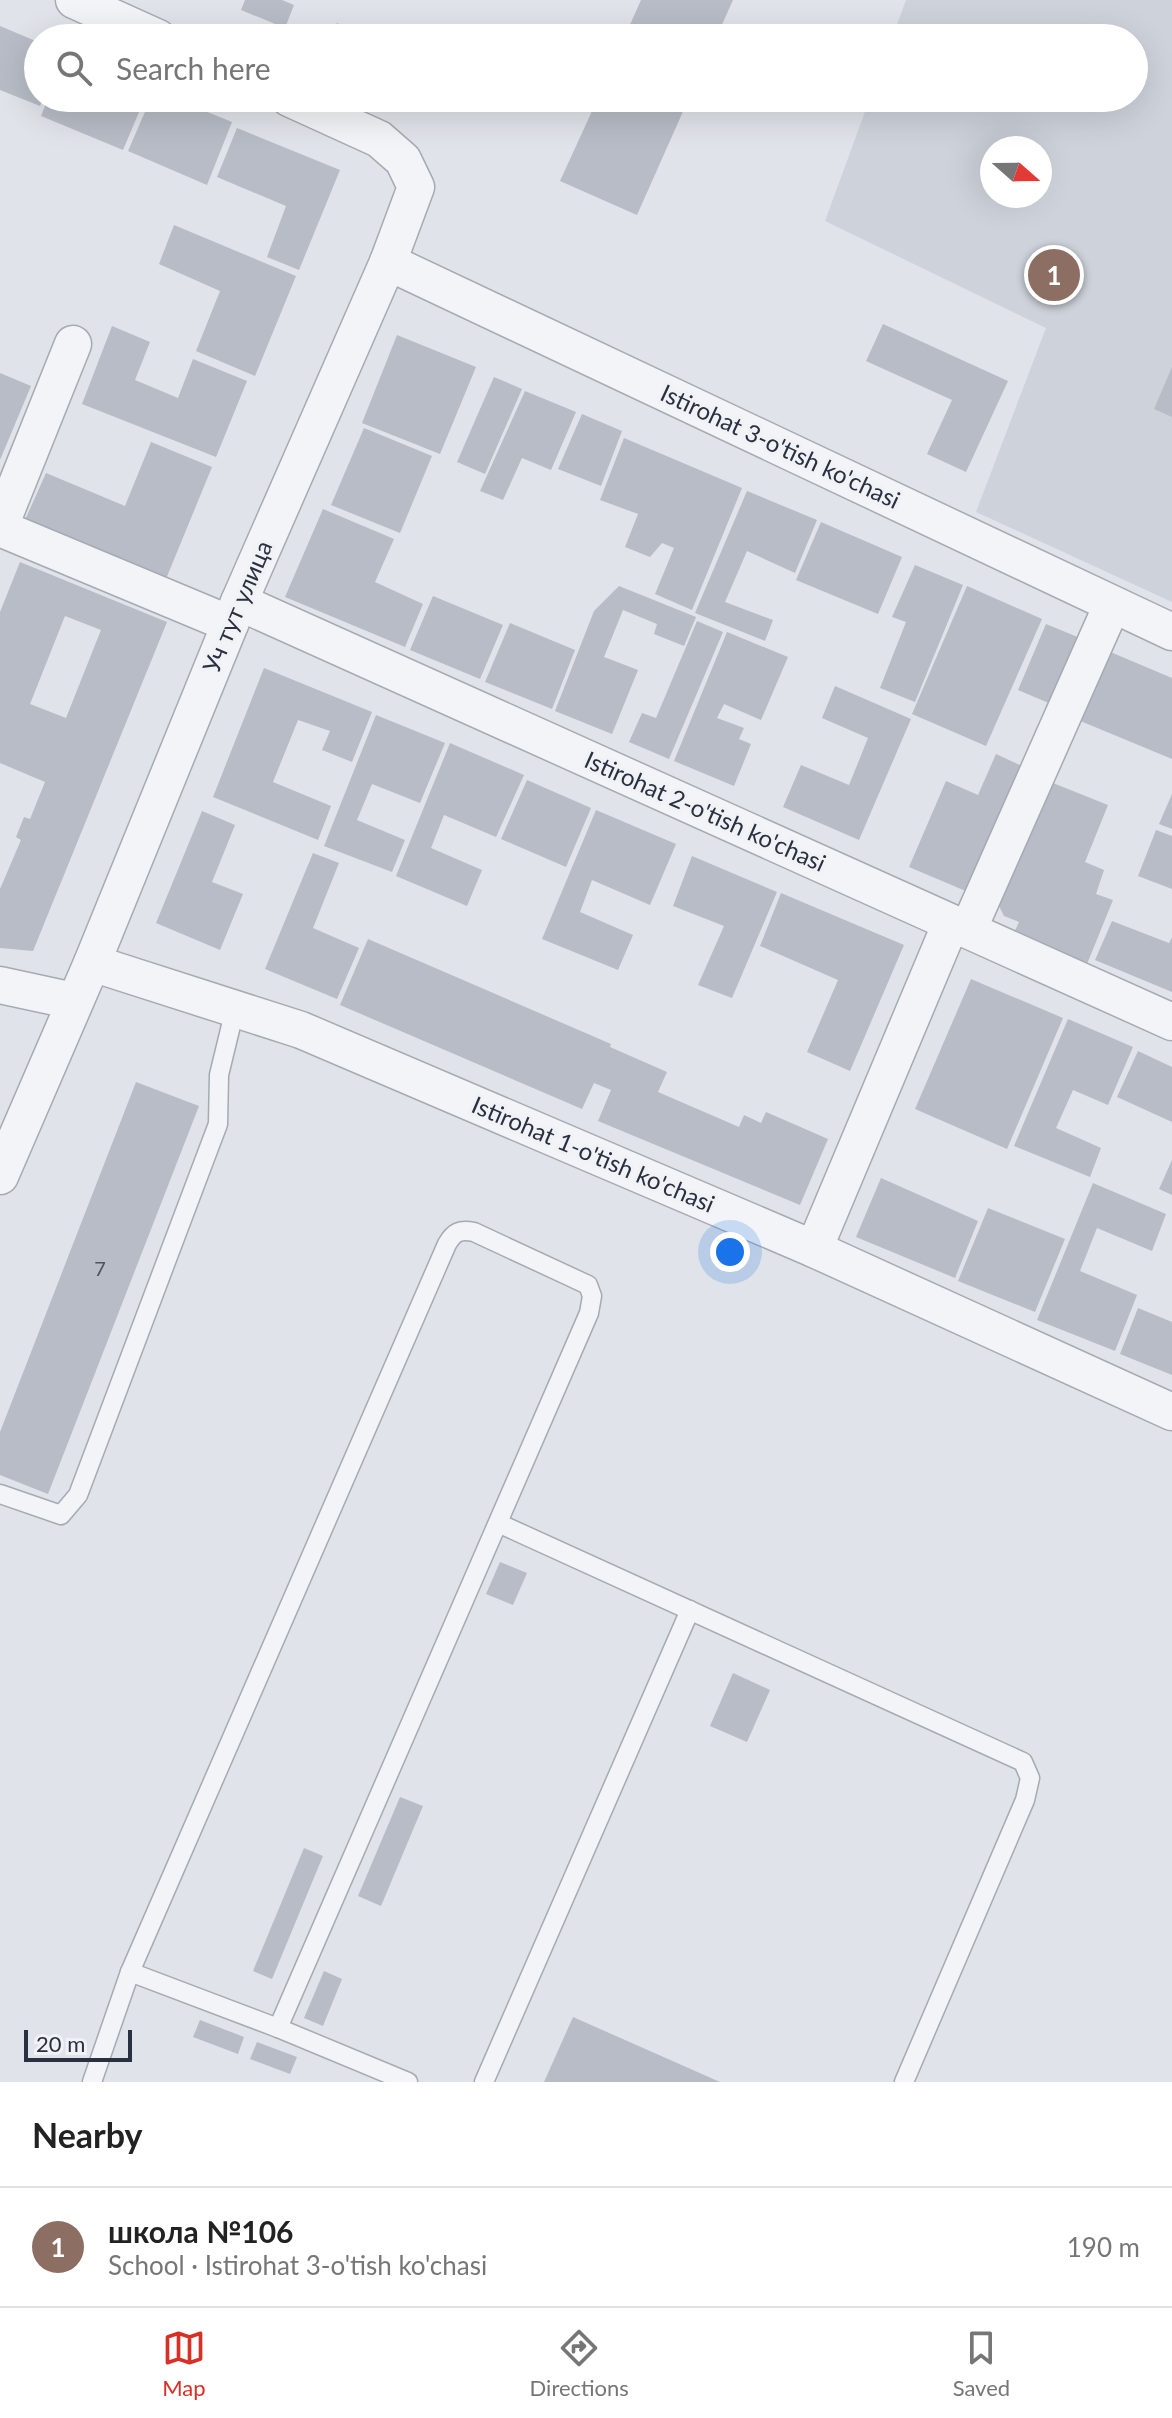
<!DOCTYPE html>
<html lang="en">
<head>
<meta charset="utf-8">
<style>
	body { margin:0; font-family:Lato,sans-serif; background:#f2f2f2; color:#222 }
	.compass { position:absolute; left:980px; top:136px; width:72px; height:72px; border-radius:50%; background:#fff; box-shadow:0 8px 32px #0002; rotate:110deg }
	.scale { position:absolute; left:24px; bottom:20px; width:108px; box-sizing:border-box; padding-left:8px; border:4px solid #293040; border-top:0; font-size:22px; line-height:28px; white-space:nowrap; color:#293040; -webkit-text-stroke:6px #f0f2f6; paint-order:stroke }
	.you { position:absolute; left:730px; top:1252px; width:28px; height:28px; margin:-20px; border:6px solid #fff; border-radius:50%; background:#1a73e8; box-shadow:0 0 0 12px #1a73e833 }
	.badge { display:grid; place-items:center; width:52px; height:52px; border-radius:50%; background:#d93025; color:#fff; font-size:26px; font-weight:700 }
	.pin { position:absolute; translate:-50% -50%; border:4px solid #fff; box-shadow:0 2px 8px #0006 }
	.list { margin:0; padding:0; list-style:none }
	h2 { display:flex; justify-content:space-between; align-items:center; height:104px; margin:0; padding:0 32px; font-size:34px }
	h2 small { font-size:26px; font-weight:400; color:#767676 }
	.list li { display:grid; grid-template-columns:52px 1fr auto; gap:24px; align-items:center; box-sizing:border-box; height:120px; padding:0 32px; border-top:2px solid #e0e0e0 }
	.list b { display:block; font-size:30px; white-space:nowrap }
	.list p { margin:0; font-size:26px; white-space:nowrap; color:#767676 }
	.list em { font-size:26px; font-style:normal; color:#767676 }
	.icon { flex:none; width:44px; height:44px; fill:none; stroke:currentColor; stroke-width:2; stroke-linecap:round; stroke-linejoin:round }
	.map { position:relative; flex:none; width:1172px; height:2082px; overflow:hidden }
	.search { position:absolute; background:#fff; box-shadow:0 8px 32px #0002; left:24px; right:24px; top:24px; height:88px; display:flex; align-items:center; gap:20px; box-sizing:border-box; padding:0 28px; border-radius:44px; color:#767676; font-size:30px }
	.sheet { height:224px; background:#fff }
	nav { display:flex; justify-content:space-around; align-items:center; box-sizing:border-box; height:112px; border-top:2px solid #e0e0e0; background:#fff; font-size:22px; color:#767676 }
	nav a { display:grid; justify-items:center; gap:4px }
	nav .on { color:#d93025 }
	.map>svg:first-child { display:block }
	.built { fill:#ced2db; fill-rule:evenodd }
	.building { fill:#b7bcc6; fill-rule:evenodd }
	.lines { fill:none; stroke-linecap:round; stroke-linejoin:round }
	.service-casing { stroke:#a5aab3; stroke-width:21 }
	.minor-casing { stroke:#a5aab3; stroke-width:39 }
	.service { stroke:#f3f4f7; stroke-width:18 }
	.minor { stroke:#f3f4f7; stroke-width:36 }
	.labels { text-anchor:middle; stroke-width:7; stroke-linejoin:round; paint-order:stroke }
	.number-label { font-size:20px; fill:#4c5362 }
	.street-label { font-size:24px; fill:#293040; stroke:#f0f2f6 }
</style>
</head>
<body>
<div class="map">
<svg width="1172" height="2082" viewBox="0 0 1172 2082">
	<rect width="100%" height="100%" fill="#e0e3e9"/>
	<path class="built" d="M906,0H1172V602L976,512L1046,328L825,221L870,98H1134V38H892ZM992,148H1040V196H992Z"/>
	<g class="building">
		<path d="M245,0H282L294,5L285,28L241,10Z"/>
		<path d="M641,0H733L716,38H624Z"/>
		<path d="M338,23L346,38H307Z"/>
		<path d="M0,26L38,42V98H43L40,106L0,90Z"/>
		<path d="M48,98H145L123,150L41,116Z"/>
		<path d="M151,98H173L232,122L207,185L128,151Z"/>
		<path d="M598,98H689L637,215L560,181Z"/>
		<path d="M237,128L340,170L299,270L267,257L286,206L217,177Z"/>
		<path d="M174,225L296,276L255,376L196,351L220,291L159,264Z"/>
		<path d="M883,324L1008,381L966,472L927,454L952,400L866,361Z"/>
		<path d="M112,326L150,342L135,380L178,398L193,359L247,381L216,457L82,404Z"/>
		<path d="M397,335L476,367L440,454L362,423Z"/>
		<path d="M1172,367V417L1154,409Z"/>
		<path d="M0,373L31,386L0,460Z"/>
		<path d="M494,377L522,389L485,474L457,462Z"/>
		<path d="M525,391L576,412L551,470L522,458L503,500L480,491Z"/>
		<path d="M582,414L622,431L601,486L558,469Z"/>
		<path d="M364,428L432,456L400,533L331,505Z"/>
		<path d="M624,438L742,488L692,610L655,594L674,548L662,543L650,557L625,547L638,514L600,500Z"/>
		<path d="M151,442L212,467L166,579L25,520L46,473L125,506Z"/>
		<path d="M747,491L817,520L795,573L747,551L725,602L773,620L765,641L695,613Z"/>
		<path d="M323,509L394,539L375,582L423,604L405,647L285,597Z"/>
		<path d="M821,522L902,557L878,614L796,580Z"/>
		<path d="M20,562L167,622L33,951L0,948V889L21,840L16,837L24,817L30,819L45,782L0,763V612ZM65,616L101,630L66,718L30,704Z"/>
		<path d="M915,565L963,585L915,702L880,688L906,622L892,617Z"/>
		<path d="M619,586L696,617L684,646L654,634L657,624L623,610L604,657L638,670L612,734L555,711L594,611Z"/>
		<path d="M967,586L1042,619L986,746L912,714Z"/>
		<path d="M433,596L503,625L480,679L410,650Z"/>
		<path d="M697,621L723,632L669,759L629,742L642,713L656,718Z"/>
		<path d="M510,623L575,650L552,709L485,682Z"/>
		<path d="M1046,624L1080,638L1051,704L1018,690Z"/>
		<path d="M727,632L788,657L761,720L724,704L717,718L744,728L739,739L751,744L734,786L674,761Z"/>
		<path d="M1108,651L1172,678V759L1078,720Z"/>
		<path d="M264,668L372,712L352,762L322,750L330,731L298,720L273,782L331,806L318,840L213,797Z"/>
		<path d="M835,686L911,719L859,840L783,807L801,765L849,785L868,738L822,718Z"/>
		<path d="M376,715L445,743L420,803L372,784L357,820L405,840L392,872L324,846Z"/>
		<path d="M450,743L524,775L496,837L444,815L431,848L482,870L467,906L396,876Z"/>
		<path d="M996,754L1022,766L968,892L909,867L946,781L978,795Z"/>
		<path d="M527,780L591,808L566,867L501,839Z"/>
		<path d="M1048,781L1108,805L1085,862L1104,870L1096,894L1113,900L1085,969L1012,937L1019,922L1004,916L998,904Z"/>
		<path d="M1172,794V829L1159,824Z"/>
		<path d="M596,810L676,844L650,905L592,880L580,912L633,935L618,970L542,939Z"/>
		<path d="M202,811L235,825L212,882L243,894L220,950L156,923Z"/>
		<path d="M1156,830L1172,836V889L1138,876Z"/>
		<path d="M313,853L339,863L313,928L359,948L337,999L265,969Z"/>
		<path d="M692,856L777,892L732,998L698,985L724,926L673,906Z"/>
		<path d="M781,893L904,945L850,1071L807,1052L838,980L760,946Z"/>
		<path d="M1112,921L1169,943L1172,937V992L1095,960Z"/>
		<path d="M368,939L611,1044L610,1047L667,1072L658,1092L739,1127L744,1115L761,1123L766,1112L828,1139L800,1205L598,1121L611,1090L594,1083L582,1109L340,1005Z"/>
		<path d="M971,979L1063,1018L1007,1149L915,1109Z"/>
		<path d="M1068,1019L1133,1047L1108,1105L1073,1090L1056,1128L1101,1148L1090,1177L1014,1146Z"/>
		<path d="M1138,1051L1172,1067V1122L1117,1097Z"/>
		<path d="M136,1082L199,1106L48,1494L0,1475V1432Z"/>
		<path d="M1172,1160V1195L1159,1189Z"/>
		<path d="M881,1178L978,1221L955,1278L856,1237Z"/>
		<path d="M1093,1183L1166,1214L1152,1251L1097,1228L1080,1271L1137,1295L1115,1351L1037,1320Z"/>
		<path d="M988,1208L1065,1239L1035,1312L958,1281Z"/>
		<path d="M1138,1308L1172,1322V1375L1120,1354Z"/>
		<path d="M500,1562L527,1573L513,1605L486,1594Z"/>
		<path d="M733,1673L770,1690L747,1742L710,1726Z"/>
		<path d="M400,1797L423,1806L381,1906L358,1896Z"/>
		<path d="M304,1848L323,1856L272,1979L253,1971Z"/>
		<path d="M324,1971L342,1979L323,2026L304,2018Z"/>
		<path d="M573,2017L720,2082H544Z"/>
		<path d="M200,2020L244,2037L238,2054L193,2037Z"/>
		<path d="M257,2042L297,2057L290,2074L250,2059Z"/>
	</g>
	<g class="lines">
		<defs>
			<g id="service">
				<path d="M0,1494L61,1515L78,1495L218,1124L219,1075L235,1009"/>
				<path d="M498,1523L1023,1762L1030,1778L1025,1800L904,2082"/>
				<path d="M130,1972L278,2028L408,2082"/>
				<path d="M92,2082L130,1972L447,1244C454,1232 460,1229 474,1232L588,1285L592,1296L589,1313L278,2028"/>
				<path d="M484,2082L690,1610"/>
			</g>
			<g id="minor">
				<path d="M74,0L158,38"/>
				<path d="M388,262L1172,632"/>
				<path d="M0,526L73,344"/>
				<path d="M0,528L230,624"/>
				<path d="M239,602L1172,1022"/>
				<path d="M968,930L1112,605"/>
				<path d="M92,963L301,1030L814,1249L1172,1412"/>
				<path d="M0,985L74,1001"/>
				<path d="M0,1176L92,963L239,602L388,262L416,187L403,160L379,139L289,98"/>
				<path d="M814,1249L951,923"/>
			</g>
		</defs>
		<use href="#service" class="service-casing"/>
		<use href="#minor" class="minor-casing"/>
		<use href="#service" class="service"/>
		<use href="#minor" class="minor"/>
	</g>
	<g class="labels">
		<g class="number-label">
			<text x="100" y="1276">7</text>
		</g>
		<g class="street-label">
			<text transform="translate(780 447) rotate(25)" y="8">Istirohat 3-o'tish ko'chasi</text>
			<text transform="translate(238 607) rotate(-67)" y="8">Уч тут улица</text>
			<text transform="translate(705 812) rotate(24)" y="8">Istirohat 2-o'tish ko'chasi</text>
			<text transform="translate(593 1155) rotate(23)" y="8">Istirohat 1-o'tish ko'chasi</text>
		</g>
	</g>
</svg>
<svg class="compass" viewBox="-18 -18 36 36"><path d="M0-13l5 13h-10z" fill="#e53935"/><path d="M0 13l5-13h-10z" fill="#767676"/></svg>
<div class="scale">20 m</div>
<div class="you"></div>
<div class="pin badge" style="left:1054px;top:275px;background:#8d6e63">1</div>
<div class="search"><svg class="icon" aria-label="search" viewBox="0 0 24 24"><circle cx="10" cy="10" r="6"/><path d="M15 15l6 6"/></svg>Search here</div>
</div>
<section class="sheet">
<h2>Nearby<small></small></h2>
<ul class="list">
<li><span class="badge" style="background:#8d6e63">1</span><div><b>школа №106</b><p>School · Istirohat 3-o'tish ko'chasi</p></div><em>190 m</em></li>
</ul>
</section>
<nav>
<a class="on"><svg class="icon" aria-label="map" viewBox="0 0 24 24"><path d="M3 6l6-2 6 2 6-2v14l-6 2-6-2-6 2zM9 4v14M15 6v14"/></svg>Map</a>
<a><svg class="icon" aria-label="directions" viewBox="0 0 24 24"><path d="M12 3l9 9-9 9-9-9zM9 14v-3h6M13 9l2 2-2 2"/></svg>Directions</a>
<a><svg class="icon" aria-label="saved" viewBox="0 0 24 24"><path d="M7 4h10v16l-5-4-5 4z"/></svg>Saved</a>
</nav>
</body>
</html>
